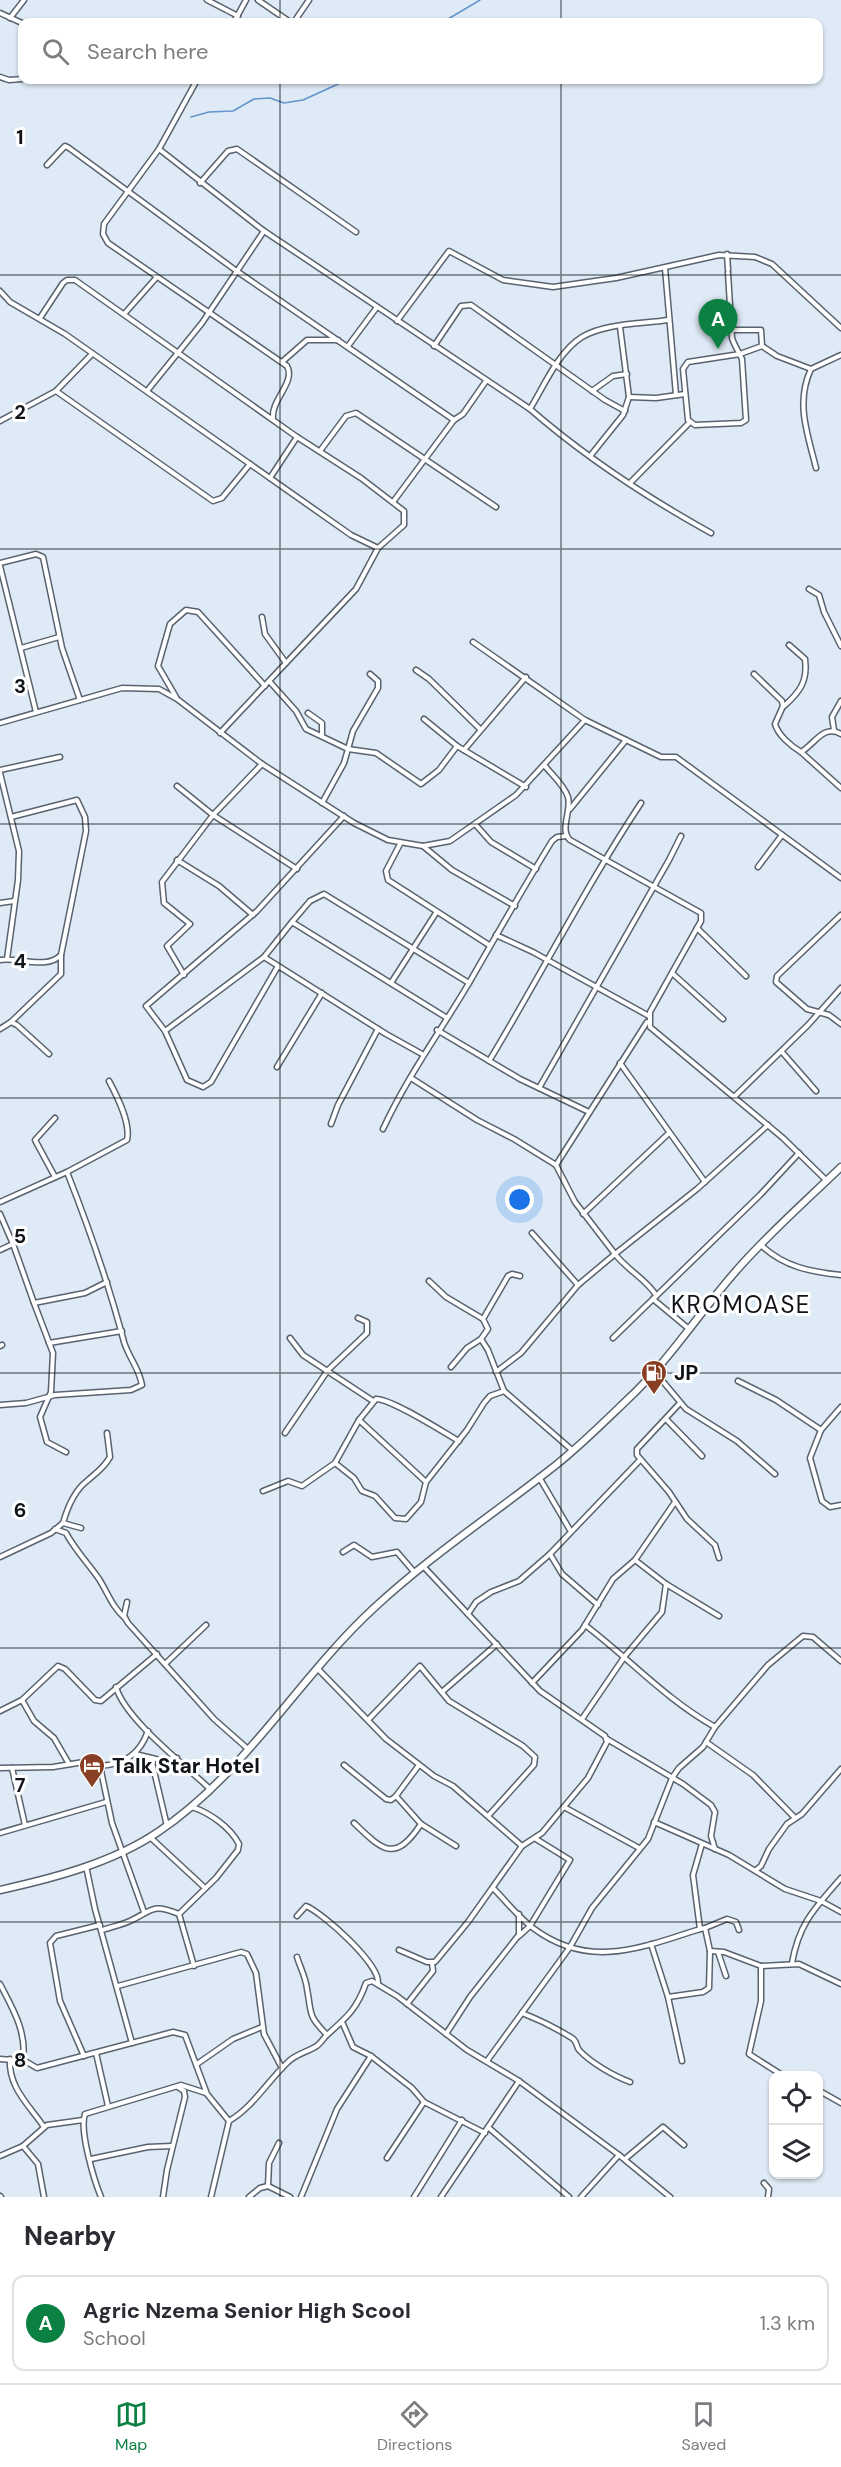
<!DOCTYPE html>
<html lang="en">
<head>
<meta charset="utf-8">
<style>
	body { margin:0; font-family:"DM Sans",sans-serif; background:#f7f7f7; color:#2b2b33 }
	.controls { position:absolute; right:18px; bottom:18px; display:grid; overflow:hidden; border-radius:12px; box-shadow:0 2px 4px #0004 }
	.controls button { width:54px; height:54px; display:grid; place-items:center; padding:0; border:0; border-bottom:2px solid #e1e1e2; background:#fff; color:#2b2b33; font:30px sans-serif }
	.you { position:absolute; left:520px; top:1200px; width:21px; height:21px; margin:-15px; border:4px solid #fff; border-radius:50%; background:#1a73e8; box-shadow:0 0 0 9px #1a73e833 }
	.badge { display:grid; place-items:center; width:39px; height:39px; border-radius:50%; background:#0b8043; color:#fff; font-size:20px; font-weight:700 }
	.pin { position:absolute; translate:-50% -50px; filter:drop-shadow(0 2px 3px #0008) }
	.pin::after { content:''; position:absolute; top:32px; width:21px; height:18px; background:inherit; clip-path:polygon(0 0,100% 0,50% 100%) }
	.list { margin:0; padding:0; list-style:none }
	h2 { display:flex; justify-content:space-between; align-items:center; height:78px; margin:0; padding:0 24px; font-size:26px }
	h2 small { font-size:20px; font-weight:400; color:#7c7c81 }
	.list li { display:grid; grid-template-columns:39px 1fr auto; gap:18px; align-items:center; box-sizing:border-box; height:96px; margin:0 12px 12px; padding:0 12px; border:2px solid #e1e1e2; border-radius:12px }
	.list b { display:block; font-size:22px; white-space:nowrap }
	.list p { margin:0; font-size:20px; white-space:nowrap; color:#7c7c81 }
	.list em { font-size:20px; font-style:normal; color:#7c7c81 }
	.icon { flex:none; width:33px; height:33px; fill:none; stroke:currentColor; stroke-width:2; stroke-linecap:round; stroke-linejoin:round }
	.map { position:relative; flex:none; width:841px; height:2197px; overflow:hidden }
	.search { position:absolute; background:#fff; box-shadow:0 2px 4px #0004; left:18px; right:18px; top:18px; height:66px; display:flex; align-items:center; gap:15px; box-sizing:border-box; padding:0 21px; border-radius:12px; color:#7c7c81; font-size:22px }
	.sheet { height:186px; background:#fff }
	nav { display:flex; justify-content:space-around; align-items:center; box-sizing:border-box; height:84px; border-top:2px solid #e1e1e2; background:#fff; font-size:16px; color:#7c7c81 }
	nav a { display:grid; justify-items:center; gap:3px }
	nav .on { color:#0b8043 }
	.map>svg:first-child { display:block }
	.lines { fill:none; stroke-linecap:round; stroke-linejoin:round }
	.stream { stroke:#6295cc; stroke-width:1.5 }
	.street-casing { stroke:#59636e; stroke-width:7 }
	.secondary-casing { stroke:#59636e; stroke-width:9 }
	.street { stroke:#fff; stroke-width:4 }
	.secondary { stroke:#fff; stroke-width:6 }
	.grid { fill:none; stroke:#101418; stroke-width:1.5; stroke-opacity:0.55 }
	.labels { text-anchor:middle; stroke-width:6; stroke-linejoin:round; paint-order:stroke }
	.poi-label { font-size:21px; font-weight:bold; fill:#101418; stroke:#fff; text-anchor:start }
	.quarter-label { font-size:24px; letter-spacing:1.5px; fill:#101418; stroke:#fff }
	.grid-label { font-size:20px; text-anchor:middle; font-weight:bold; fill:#101418; stroke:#fff; stroke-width:6; stroke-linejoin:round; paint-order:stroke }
</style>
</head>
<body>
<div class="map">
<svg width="841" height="2197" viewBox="0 0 841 2197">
	<rect width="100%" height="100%" fill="#deeaf6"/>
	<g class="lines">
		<g class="stream">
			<path d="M443,22L480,0"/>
			<path d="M191,117L209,112L233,111L254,99L270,98L284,103L303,100L347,80"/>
		</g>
		<defs>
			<g id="street">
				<path d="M207,0L238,16"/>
				<path d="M258,0L290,22"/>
				<path d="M0,13L22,23"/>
				<path d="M10,18L24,0"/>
				<path d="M234,22L246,0"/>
				<path d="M294,22L309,0"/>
				<path d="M0,77L9,80L22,79"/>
				<path d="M197,80L159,149L104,224L103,234L108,243L287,366C296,382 271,400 273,418"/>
				<path d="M47,165L65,146L69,148L238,272L454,420L393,502"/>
				<path d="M200,183L228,151L237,149L356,232"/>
				<path d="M264,231L530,409C585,457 648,498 711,533"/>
				<path d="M727,254L728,270"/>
				<path d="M665,268L676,395"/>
				<path d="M728,273L732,338C734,345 739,352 742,359L746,420L741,423L695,425L688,420L683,369L688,362L740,354L762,346L777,356L811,369"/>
				<path d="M0,291L10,302L65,334L351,535L378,548L404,525V511L361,478L297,437L75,280H67L63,283L40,318"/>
				<path d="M125,313L156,278"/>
				<path d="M397,321L449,251L503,280L553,287L616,278L719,255L755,257L772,264L841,328"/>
				<path d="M731,330H761L762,346"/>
				<path d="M348,346L377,307"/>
				<path d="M434,346L461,306L471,305L605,400L625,411"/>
				<path d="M282,362L307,340H338"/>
				<path d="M56,391L213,501L222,498L250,464"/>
				<path d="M147,391L202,323L264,231L159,149"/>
				<path d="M592,391L613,376L627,374"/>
				<path d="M629,397L656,398L685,394"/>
				<path d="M530,409C544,386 558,352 582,337C605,323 642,324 668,320"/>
				<path d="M454,420L463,414L486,381"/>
				<path d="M0,421L56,391L92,354"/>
				<path d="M320,451L346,416L356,413L496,507"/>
				<path d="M591,455L623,415L629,397L620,327"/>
				<path d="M816,468C808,435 795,403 811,369L841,355"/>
				<path d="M270,478L297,437"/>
				<path d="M631,482L690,422"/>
				<path d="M0,563L36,554L43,557L62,648L80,700"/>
				<path d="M0,566L36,712"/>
				<path d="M809,589L819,595L824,612L841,646"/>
				<path d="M473,642L585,720L661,757H676L841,878"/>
				<path d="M21,648L59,637"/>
				<path d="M286,663L356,589L378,548"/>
				<path d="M416,670L429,679L480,729"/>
				<path d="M754,674L782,701L783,706L775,724C778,735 791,746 801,752C815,744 823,724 841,734"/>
				<path d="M270,682L296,711L306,729L348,749L353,731L378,688V681L370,674"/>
				<path d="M176,697L158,666L170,624L186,610L198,612L265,686"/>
				<path d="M784,706C800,692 808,681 805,659L789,645"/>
				<path d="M308,713L322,723V736"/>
				<path d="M424,719L457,746L526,787"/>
				<path d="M0,723L122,688L159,689L177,699L262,764L354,823L388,840L423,846L450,841L516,795L585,720"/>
				<path d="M834,730L832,717L841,701"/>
				<path d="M220,733L286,663L265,634L262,617"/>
				<path d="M464,750L526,677"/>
				<path d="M801,752L841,788"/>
				<path d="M545,766C553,776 564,785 568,797C572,811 559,829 570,840L701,913V921L650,1012V1027L783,1138L827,1181"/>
				<path d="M0,770L60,757"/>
				<path d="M0,773L19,851L18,880L7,959"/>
				<path d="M177,786L213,815L297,869"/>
				<path d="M322,803L344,763L348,749L376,753L421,784L439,770L457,746"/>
				<path d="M570,809L626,740"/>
				<path d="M475,824L491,842L536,869"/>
				<path d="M400,844L386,871L388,880L489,945"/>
				<path d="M423,846L452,870L515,906"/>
				<path d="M177,860L219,886L253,915"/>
				<path d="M758,867L782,835"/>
				<path d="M0,903L14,901"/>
				<path d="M841,915L777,976L776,982L807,1009L829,1015L841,1024"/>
				<path d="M292,922L310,901L324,894L469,983"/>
				<path d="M697,928L746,976"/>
				<path d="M496,935L533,952L649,1016"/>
				<path d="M264,957L386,1034L422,1054"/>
				<path d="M0,960C18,957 47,970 61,955L86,831L85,817L77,800L11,817"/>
				<path d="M278,966L211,1082L203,1087L187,1080L165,1031L146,1006L257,911L344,816"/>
				<path d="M672,973L723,1019"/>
				<path d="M184,975L167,946L190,924L164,903L162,882L213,815L262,764"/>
				<path d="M391,983L436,913"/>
				<path d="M11,1022L61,974V955"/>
				<path d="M0,1029L11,1022L17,1025L49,1054"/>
				<path d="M437,1030L520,1079L589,1112"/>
				<path d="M165,1031L264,957L292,922L447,1018"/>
				<path d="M782,1052L816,1091"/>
				<path d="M489,1061C541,975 586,886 641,803"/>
				<path d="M620,1063L705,1182"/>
				<path d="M277,1067L322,993"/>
				<path d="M411,1078L477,1120L514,1139L556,1165L575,1202L615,1254L697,1189L768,1125"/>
				<path d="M539,1088L669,860L681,836"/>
				<path d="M735,1096L808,1025L841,988"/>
				<path d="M331,1124L338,1105L378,1029"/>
				<path d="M383,1129C407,1077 440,1032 469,983C496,936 523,888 552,841L557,837L566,836"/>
				<path d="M556,1165L647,1022"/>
				<path d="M55,1177L35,1140L55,1118"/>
				<path d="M0,1202L67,1172L127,1140C131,1123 117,1096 109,1081"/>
				<path d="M0,1214L13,1244L0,1250"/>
				<path d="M583,1214L669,1133"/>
				<path d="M532,1233L578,1285"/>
				<path d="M13,1244L34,1303L85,1293L107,1282"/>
				<path d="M762,1246C785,1267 811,1272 841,1275"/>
				<path d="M520,1276L512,1274L508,1276L483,1319L488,1329L481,1339L488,1350L504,1391L572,1450"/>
				<path d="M429,1281L446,1297L483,1319"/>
				<path d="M653,1299L689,1329"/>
				<path d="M34,1303L53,1353L51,1392L40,1417L47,1442L66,1452"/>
				<path d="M290,1338L303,1355L373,1401"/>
				<path d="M613,1338L760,1195L799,1153"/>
				<path d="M49,1343L122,1331"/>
				<path d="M0,1346L2,1345"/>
				<path d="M451,1367L467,1348L481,1339"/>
				<path d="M496,1372L521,1353L578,1285L615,1254C627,1270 645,1278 656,1295"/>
				<path d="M655,1372L686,1409L737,1441L775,1474"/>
				<path d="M738,1381L776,1400L821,1430"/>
				<path d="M680,1403L637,1449V1455L669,1492L687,1519L715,1545L719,1558"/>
				<path d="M0,1405L26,1403L55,1395L131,1390L142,1385C139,1368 129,1358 124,1342C109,1285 89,1228 67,1172"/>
				<path d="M841,1407L821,1430L810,1458L822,1501L830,1507L841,1505"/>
				<path d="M666,1419L702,1456"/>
				<path d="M359,1420L426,1482"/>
				<path d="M285,1433L328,1370L367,1333V1322L358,1318"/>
				<path d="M335,1463L354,1478L362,1491L375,1496L395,1518L406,1519L421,1502L426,1482L467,1430L484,1403L490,1396L504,1391"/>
				<path d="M539,1477L570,1530"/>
				<path d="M263,1491L288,1481L302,1486L335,1463L359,1420L376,1399C392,1399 443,1432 459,1441"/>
				<path d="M63,1523C67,1509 75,1490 87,1481C96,1473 104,1468 110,1457L107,1433"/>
				<path d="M55,1529L66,1533C75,1550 88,1563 99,1579C108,1593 112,1607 125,1618"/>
				<path d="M343,1552L354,1545L372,1557L397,1552L415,1573"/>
				<path d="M550,1554L562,1574L598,1605"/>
				<path d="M0,1557L51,1533L63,1523L81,1528"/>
				<path d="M635,1560L666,1584L719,1616"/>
				<path d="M127,1602L124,1616L128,1623L214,1719L248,1749"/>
				<path d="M468,1614L476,1602L491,1592L519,1581L550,1554L640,1460"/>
				<path d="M165,1664L206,1625"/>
				<path d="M317,1668L386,1739L434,1776L453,1786L522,1846"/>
				<path d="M532,1683L582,1630L613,1579L635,1560L675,1502"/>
				<path d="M116,1687C125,1719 185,1765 210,1789"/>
				<path d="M442,1692L497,1644"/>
				<path d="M22,1700L34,1721L54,1738L69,1764"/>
				<path d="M0,1711L22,1700L58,1666L65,1669L95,1700L101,1701L157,1654"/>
				<path d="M582,1719L625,1656L662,1612L666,1584"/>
				<path d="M368,1720L420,1666L449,1701L523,1746L535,1757L534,1765L489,1815"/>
				<path d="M715,1727L768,1665L803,1636L813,1637L841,1661"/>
				<path d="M607,1739L683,1784L711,1805L715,1812L711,1836L715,1849"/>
				<path d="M706,1742L753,1775L795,1818"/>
				<path d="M135,1754L160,1760L177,1758"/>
				<path d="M151,1758L167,1826"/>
				<path d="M344,1765L386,1799L391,1800L396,1796"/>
				<path d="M419,1765L396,1796L421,1824L456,1846"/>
				<path d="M100,1766L112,1823L144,1912"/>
				<path d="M0,1768L53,1767L96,1760L100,1766C125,1764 140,1754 148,1731"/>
				<path d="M12,1768L25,1825"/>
				<path d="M564,1807L639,1848"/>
				<path d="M654,1822L729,1855L785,1889L821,1901L841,1912"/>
				<path d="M354,1823C383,1851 395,1863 421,1824"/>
				<path d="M0,1833L106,1802"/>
				<path d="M150,1837L205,1888"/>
				<path d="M86,1866L95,1909L132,2043"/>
				<path d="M756,1870L761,1866L769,1849L787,1824L802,1814L841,1769"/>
				<path d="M493,1888C506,1901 518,1917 533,1928C589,1970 640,1948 700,1929"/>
				<path d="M179,1914L216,1878L238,1850L239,1844C230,1827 210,1813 192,1807"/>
				<path d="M519,1914V1936L530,1926L570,1860L536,1839"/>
				<path d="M297,1916L306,1906C323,1913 380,1964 378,1983"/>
				<path d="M705,1928L727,1919L736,1922L739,1930"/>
				<path d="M102,1930C111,1927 121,1925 130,1921C153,1910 152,1903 179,1914L194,1966"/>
				<path d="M651,1944L668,1997L703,1992L709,1988L710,1951L705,1928L700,1929L693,1875L702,1844"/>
				<path d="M399,1950L427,1962H435L468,1922L522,1846L542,1833L588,1778L607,1742L605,1736L540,1691L423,1566"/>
				<path d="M710,1951L724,1952L761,1966L799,1964L841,1984"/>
				<path d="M718,1952L726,1976"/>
				<path d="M297,1957C300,1967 306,1978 307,1989C312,2015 307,2014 327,2035"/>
				<path d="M792,1963C799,1923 815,1908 841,1878"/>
				<path d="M761,1966V2001L749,2054L782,2075L794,2076"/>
				<path d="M0,1984C13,2009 27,2032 23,2061"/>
				<path d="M118,1986L241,1952L247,1954L256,1973L264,2034L282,2068"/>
				<path d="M668,1997L682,2061"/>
				<path d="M407,2004L433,1971L432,1963"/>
				<path d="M522,2013C540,2020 556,2028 572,2038C577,2041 576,2046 579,2050C591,2063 614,2076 630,2082"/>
				<path d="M343,2024L353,2047L371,2056L412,2088L424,2102L485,2133"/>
				<path d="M446,2034L470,1997L518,1936"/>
				<path d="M96,2053L108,2106"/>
				<path d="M84,2056L60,2001L50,1943L56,1936L100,1925"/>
				<path d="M0,2059L25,2061L37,2068L173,2032L185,2035L207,2094L229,2121L211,2197"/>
				<path d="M10,2059C8,2087 29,2105 44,2127"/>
				<path d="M487,2061L570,1947L592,1908L648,1839L672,1778L679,1768L703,1747L715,1727C664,1698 631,1660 585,1625"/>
				<path d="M197,2064L233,2039L262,2027"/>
				<path d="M818,2090L841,2103"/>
				<path d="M229,2121C253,2107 267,2082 287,2063C295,2054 305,2053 315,2047C321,2044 323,2038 328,2034C347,2017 357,2009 366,1983L372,1981L397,1996L467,2050L519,2081L619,2155L670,2197"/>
				<path d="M489,2128L569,2197"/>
				<path d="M23,2146L38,2164L44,2197"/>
				<path d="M0,2156L23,2146L47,2125L83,2120"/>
				<path d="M387,2158L424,2102"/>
				<path d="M91,2159L148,2147L172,2146"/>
				<path d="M625,2159L663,2127L684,2145"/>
				<path d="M764,2183L769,2189L768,2197"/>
				<path d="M268,2186L269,2163L279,2143"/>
				<path d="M0,2196L1,2197"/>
				<path d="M101,2197C94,2180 79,2130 85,2114L181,2085L206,2093"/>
				<path d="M163,2197L167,2170L185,2097L184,2091L178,2087"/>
				<path d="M249,2197L260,2188L268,2186L290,2197"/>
				<path d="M301,2197L337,2109L371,2056"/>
				<path d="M414,2197L462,2120"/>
				<path d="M441,2197L519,2081"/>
				<path d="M581,2197L619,2155"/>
			</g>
			<path id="secondary" d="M0,1890C54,1878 112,1863 158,1832C245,1774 298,1678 374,1608C430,1556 495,1513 556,1465C581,1445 604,1422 627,1400C669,1361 699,1313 736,1271C768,1234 806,1201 841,1167"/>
		</defs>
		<use href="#street" class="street-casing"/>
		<use href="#secondary" class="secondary-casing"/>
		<use href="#street" class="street"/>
		<use href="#secondary" class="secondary"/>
	</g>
	<path class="grid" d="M280,0V22M561,0V22M280,80V2197M561,80V2197M0,275H841M0,549H841M0,824H841M0,1098H841M0,1373H841M0,1648H841M0,1922H841"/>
	<defs>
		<symbol id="fuel-pin" viewBox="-11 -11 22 30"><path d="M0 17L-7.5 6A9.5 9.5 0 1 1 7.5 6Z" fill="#883f23" stroke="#fff"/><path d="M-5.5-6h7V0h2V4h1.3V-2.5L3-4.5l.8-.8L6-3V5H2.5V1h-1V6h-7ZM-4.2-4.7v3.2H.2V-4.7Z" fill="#fff"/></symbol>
		<symbol id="hotel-pin" viewBox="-11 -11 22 30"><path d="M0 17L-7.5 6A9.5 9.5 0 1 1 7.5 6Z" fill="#883f23" stroke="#fff"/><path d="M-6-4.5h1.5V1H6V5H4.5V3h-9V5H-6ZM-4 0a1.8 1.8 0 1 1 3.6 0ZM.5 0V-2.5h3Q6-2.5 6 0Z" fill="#fff"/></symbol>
	</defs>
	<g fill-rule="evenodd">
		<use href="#fuel-pin" x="639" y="1358" width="30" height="40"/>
		<use href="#hotel-pin" x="77" y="1751" width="30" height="40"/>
	</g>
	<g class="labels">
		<g class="poi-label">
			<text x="674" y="1380">JP</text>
			<text x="112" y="1773">Talk Star Hotel</text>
		</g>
		<g class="quarter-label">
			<text x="741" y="1313">KROMOASE</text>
		</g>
	</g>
	<g class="grid-label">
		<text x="20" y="144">1</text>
		<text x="20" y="419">2</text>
		<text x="20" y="693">3</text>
		<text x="20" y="968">4</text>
		<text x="20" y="1243">5</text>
		<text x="20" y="1517">6</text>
		<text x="20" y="1792">7</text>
		<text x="20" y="2067">8</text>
	</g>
</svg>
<div class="controls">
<button><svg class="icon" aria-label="locate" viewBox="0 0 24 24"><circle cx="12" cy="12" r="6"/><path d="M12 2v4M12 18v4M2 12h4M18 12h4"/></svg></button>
<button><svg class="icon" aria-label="layers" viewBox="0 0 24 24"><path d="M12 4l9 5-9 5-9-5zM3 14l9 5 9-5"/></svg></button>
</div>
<div class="you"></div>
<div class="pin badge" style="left:718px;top:349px">A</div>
<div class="search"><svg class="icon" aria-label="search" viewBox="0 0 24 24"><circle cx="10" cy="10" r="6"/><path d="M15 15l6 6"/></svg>Search here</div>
</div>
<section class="sheet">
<h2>Nearby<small></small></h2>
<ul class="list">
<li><span class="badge">A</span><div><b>Agric Nzema Senior High Scool</b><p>School</p></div><em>1.3 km</em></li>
</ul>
</section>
<nav>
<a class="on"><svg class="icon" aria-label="map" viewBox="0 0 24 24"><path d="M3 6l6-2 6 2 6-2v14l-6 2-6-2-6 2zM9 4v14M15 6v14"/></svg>Map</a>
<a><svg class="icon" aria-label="directions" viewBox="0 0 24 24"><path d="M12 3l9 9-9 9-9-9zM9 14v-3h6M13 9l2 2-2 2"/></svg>Directions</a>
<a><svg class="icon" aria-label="saved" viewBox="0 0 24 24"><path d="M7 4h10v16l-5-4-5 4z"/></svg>Saved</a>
</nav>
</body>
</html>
